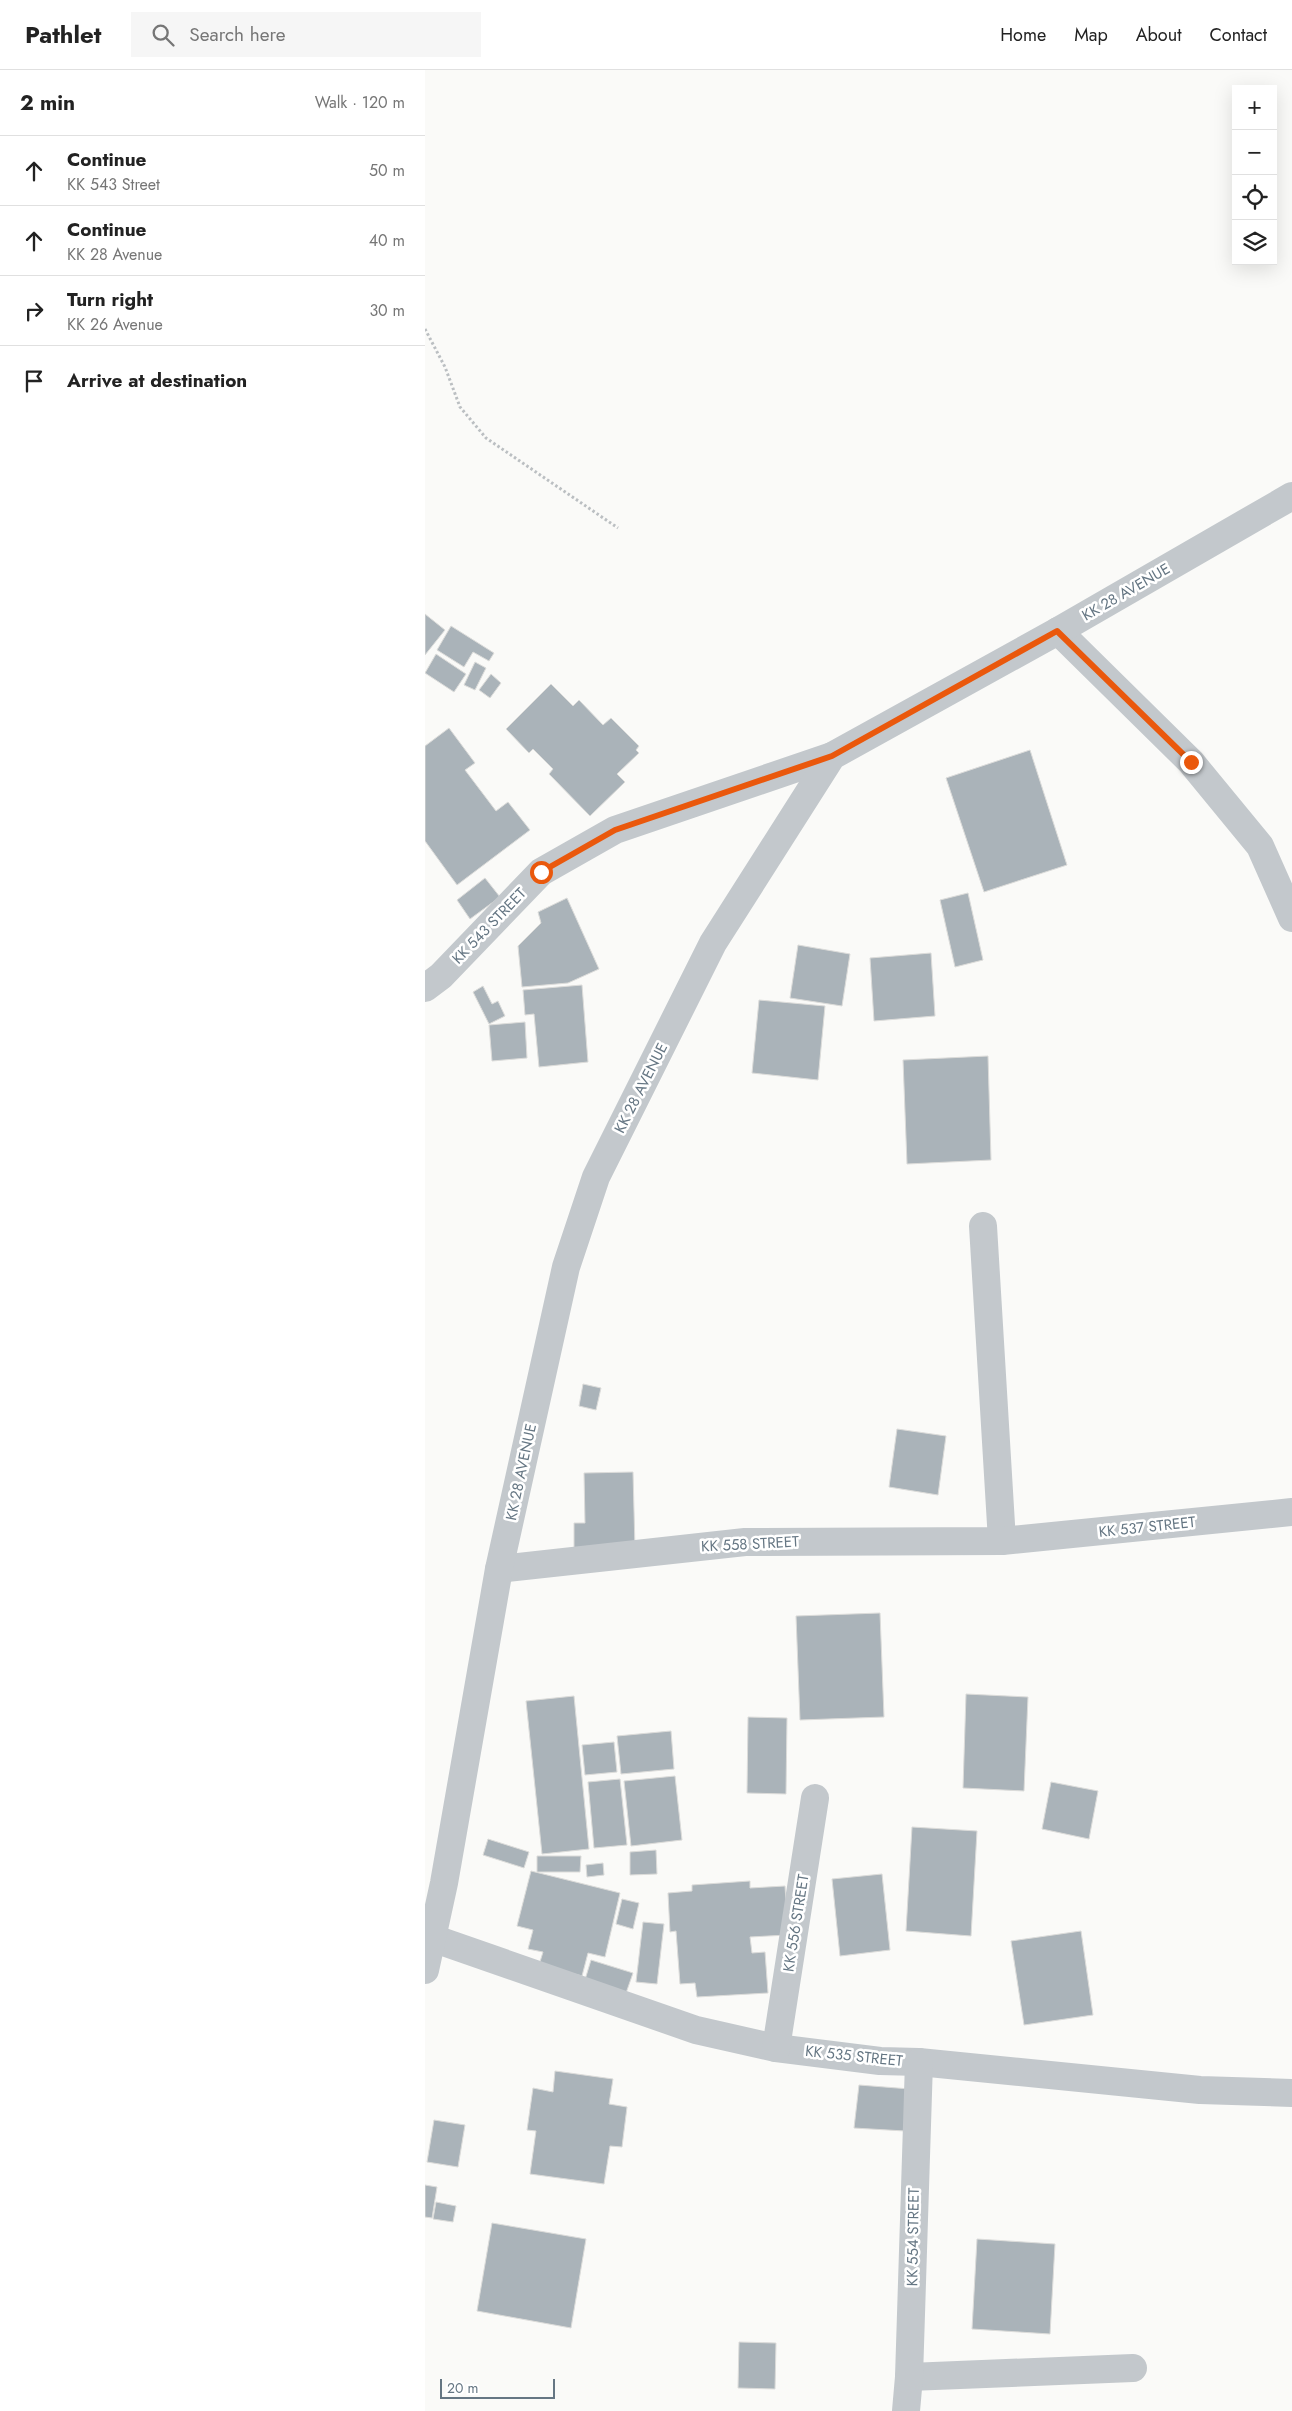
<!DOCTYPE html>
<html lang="en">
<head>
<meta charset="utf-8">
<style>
	body { margin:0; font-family:Jost,sans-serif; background:#f6f6f6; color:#222 }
	.controls { position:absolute; right:15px; top:15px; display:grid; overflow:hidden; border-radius:0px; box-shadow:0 5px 20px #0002 }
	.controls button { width:45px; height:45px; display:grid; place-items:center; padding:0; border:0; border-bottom:1px solid #e0e0e0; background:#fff; color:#222; font:25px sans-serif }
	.scale { position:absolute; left:15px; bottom:12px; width:115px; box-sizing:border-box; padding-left:5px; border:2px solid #657683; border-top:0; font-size:14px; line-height:18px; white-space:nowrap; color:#657683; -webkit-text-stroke:4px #fff; paint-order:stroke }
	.stop { position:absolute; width:15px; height:15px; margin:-11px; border:4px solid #ea580c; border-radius:50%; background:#fff }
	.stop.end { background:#ea580c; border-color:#fff; box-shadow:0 1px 5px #0008 }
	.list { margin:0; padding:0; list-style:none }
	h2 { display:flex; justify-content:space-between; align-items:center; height:65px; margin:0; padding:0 20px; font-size:21px }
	h2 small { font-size:16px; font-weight:400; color:#767676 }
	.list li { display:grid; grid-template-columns:32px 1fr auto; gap:15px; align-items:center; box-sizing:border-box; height:70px; padding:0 20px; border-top:1px solid #e0e0e0 }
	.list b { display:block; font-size:19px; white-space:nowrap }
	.list p { margin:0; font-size:16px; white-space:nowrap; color:#767676 }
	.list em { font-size:16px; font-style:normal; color:#767676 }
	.icon { flex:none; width:28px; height:28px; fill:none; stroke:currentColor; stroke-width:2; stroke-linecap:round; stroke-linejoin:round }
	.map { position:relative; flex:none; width:867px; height:2341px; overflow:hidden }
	header { display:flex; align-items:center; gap:30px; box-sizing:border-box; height:70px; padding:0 25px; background:#fff; border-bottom:1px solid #e0e0e0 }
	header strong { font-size:24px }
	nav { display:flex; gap:28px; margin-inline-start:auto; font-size:18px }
	.search { width:350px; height:45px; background:#f6f6f6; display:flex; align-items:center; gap:12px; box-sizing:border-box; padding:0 18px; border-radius:0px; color:#767676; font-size:19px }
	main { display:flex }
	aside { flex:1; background:#fff }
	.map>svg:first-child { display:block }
	.building { fill:#aab3b9; stroke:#dcdcda }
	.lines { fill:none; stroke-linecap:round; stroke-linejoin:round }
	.path { stroke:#bbbfc2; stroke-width:3; stroke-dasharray:2.5 2.5; stroke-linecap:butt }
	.street { stroke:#c3c8cc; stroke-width:28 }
	.route { stroke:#ea580c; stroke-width:6 }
	.labels { text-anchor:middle; stroke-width:5; stroke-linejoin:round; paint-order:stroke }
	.street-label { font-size:15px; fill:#657683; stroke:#fff }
</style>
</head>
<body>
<header>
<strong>Pathlet</strong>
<div class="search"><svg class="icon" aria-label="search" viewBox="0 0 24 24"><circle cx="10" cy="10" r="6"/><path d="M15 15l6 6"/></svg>Search here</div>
<nav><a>Home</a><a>Map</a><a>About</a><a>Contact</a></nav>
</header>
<main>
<aside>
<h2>2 min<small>Walk · 120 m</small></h2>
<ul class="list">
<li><svg class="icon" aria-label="ahead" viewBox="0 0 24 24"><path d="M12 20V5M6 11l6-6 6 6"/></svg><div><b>Continue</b><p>KK 543 Street</p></div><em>50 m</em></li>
<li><svg class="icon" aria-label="ahead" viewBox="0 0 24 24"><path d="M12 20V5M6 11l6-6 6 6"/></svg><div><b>Continue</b><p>KK 28 Avenue</p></div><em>40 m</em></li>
<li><svg class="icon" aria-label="right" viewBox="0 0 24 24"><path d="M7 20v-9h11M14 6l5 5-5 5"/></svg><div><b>Turn right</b><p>KK 26 Avenue</p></div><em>30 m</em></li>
<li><svg class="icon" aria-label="arrive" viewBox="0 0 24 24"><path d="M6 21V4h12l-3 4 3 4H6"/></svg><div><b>Arrive at destination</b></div></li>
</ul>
</aside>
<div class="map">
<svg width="867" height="2341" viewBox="0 0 867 2341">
	<rect width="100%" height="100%" fill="#fafaf8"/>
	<g class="building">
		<path d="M0,544L20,560L0,585Z"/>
		<path d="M26,556L69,583L64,591L48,582L39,597L12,580Z"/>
		<path d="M11,584L41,604L29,622L0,603Z"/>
		<path d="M50,592L61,598L50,620L39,615Z"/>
		<path d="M66,604L76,613L65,628L54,620Z"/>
		<path d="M126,614L148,636L154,630L178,655L186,648L214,676L211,680L214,683L192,704L200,712L165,746L124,704L128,699L108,679L104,683L81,659Z"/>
		<path d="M24,658L50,693L40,700L71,741L83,732L105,760L32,815L0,771V676Z"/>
		<path d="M605,680L642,795L559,822L521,708Z"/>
		<path d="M60,808L75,827L45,849L32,830Z"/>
		<path d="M543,823L558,890L530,897L515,830Z"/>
		<path d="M142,828L174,899L143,913L97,917L93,876L116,853L113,842Z"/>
		<path d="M373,875L425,884L417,936L365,928Z"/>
		<path d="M506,883L510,946L449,951L445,888Z"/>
		<path d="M157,915L163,992L114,997L109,944L100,945L98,920Z"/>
		<path d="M58,916L67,934L73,931L80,946L64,954L48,922Z"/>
		<path d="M334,930L400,936L393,1010L327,1003Z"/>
		<path d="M100,952L102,988L67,991L64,955Z"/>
		<path d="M563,986L566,1090L482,1094L478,990Z"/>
		<path d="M158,1314L176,1318L171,1340L154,1336Z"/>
		<path d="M472,1359L521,1366L513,1425L464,1417Z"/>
		<path d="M208,1402L210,1478L149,1479V1453H160L159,1403Z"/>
		<path d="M455,1543L459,1647L375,1650L371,1546Z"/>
		<path d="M541,1624L603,1627L599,1721L538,1718Z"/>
		<path d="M149,1626L164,1779L117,1784L101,1631Z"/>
		<path d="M323,1647L362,1648L361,1724L322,1723Z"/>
		<path d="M246,1661L249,1699L196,1704L192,1666Z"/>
		<path d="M189,1672L192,1702L160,1705L157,1675Z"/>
		<path d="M250,1706L257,1770L206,1776L199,1711Z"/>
		<path d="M195,1709L202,1775L169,1778L163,1712Z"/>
		<path d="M626,1712L673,1721L664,1769L617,1759Z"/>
		<path d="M487,1757L552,1761L546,1866L481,1861Z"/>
		<path d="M63,1769L104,1782L99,1798L58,1785Z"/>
		<path d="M231,1780L232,1804L205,1805V1782Z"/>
		<path d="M112,1786H156L155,1802H112Z"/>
		<path d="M178,1793L179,1805L162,1807L161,1795Z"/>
		<path d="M106,1801L195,1823L180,1887L163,1883L157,1906L114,1895L118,1882L103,1879L108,1860L92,1856Z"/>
		<path d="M457,1804L465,1880L415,1886L407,1809Z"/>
		<path d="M325,1811V1818L360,1816L363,1865L325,1867L327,1883L340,1882L343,1923L272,1927L270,1913L255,1914L251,1861L245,1862L243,1823L267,1821V1815Z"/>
		<path d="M197,1829L214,1833L208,1859L191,1854Z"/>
		<path d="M218,1852L239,1854L232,1914L211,1912Z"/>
		<path d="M656,1861L668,1945L599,1955L586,1871Z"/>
		<path d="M166,1890L208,1903L200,1926L159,1913Z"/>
		<path d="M130,2001L188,2009L184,2034L202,2037L197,2077L185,2076L179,2114L105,2104L111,2061L102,2060L108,2018L128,2022Z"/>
		<path d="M434,2015L485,2019L480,2061L429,2058Z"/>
		<path d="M9,2050L40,2055L33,2097L2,2092Z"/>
		<path d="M0,2115L12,2117L7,2148L0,2147Z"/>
		<path d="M11,2132L31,2136L28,2152L8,2149Z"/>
		<path d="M67,2153L161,2169L146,2258L52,2241Z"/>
		<path d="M552,2169L630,2174L625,2264L547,2259Z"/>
		<path d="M314,2272L351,2273L350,2319L313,2318Z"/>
	</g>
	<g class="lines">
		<path class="path" d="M0,259L20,297L35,337L61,368L193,458"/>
		<g class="street">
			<path d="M633,561L766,692L835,776L867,848"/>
			<path d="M0,918L16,906L116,802L190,760L407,686"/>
			<path d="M558,1156L577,1471"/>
			<path d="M74,1499L320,1472L577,1471L867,1442"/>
			<path d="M7,1868L271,1960L351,1978L455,1991L494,1992L775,2020L867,2023"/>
			<path d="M0,1900L19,1813L74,1499L141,1197L171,1107L288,873L407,686L633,561L867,426"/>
			<path d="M351,1978L390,1728"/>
			<path d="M484,2307L708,2298"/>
			<path d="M481,2341L484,2307L494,1992"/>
		</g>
	</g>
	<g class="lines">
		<path class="route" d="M116,802L190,760L407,686L632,561L766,692"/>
	</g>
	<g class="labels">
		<g class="street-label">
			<text transform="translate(701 522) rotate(-30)" y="5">KK 28 AVENUE</text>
			<text transform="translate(64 856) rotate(-46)" y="5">KK 543 STREET</text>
			<text transform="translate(216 1018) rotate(-63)" y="5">KK 28 AVENUE</text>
			<text transform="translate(96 1402) rotate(-78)" y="5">KK 28 AVENUE</text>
			<text transform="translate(722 1457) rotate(-6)" y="5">KK 537 STREET</text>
			<text transform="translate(325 1474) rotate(-3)" y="5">KK 558 STREET</text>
			<text transform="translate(371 1853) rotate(-81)" y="5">KK 556 STREET</text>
			<text transform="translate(429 1986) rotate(6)" y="5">KK 535 STREET</text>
			<text transform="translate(488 2167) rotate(-89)" y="5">KK 554 STREET</text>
		</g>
	</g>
</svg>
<div class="controls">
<button>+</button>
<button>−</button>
<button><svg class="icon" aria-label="locate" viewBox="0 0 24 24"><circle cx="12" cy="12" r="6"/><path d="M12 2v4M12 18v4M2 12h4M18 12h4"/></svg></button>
<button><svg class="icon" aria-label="layers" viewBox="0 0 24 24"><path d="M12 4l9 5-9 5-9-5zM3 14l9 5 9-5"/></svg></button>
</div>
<div class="scale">20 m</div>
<div class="stop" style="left:116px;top:802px"></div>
<div class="stop end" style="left:766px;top:692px"></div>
</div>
</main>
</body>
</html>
